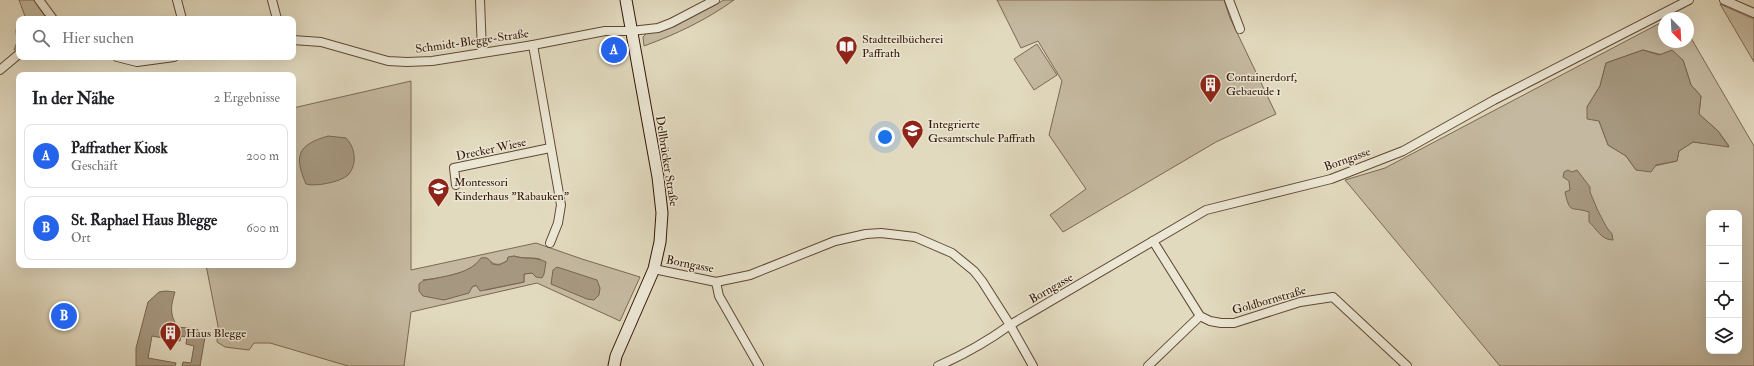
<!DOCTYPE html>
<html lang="de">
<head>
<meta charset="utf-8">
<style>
	body { margin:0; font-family:"IM FELL Double Pica",serif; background:#f6f6f6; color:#202124 }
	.controls { position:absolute; right:12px; bottom:12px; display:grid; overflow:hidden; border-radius:8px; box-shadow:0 4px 16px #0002 }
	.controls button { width:36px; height:36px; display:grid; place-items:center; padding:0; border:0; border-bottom:1px solid #e0e0e0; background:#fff; color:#202124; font:20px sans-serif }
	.compass { position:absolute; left:1658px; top:12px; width:36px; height:36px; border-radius:50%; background:#fff; box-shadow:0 4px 16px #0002; rotate:156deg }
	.you { position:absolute; left:885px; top:137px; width:14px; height:14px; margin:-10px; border:3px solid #fff; border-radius:50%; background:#1a73e8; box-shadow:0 0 0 6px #1a73e833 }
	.badge { display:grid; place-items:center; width:26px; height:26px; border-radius:50%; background:#2563eb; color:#fff; font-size:13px; font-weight:700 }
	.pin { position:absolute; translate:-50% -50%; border:2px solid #fff; box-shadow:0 1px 4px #0006 }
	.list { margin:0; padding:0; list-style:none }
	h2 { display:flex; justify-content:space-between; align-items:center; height:52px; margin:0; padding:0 16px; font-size:17px }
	h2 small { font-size:13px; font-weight:400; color:#757577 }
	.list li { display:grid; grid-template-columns:26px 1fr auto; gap:12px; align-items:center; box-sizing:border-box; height:64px; margin:0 8px 8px; padding:0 8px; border:1px solid #e0e0e0; border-radius:8px }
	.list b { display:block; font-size:15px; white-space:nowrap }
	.list p { margin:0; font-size:13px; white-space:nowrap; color:#757577 }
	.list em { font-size:13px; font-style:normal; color:#757577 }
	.icon { flex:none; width:22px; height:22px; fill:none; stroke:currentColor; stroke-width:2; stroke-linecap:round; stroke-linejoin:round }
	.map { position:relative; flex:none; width:1754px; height:366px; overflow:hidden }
	.search { position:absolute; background:#fff; box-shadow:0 4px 16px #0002; left:16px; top:16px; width:280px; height:44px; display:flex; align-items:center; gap:10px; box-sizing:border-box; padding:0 14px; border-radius:8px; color:#757577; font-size:15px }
	.panel { position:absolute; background:#fff; box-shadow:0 4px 16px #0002; left:16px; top:72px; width:280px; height:196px; border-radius:8px }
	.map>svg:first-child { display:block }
	.green { fill:#c4b9a0; stroke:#7c6853; fill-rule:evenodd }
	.water { fill:#a69880; stroke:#78644f }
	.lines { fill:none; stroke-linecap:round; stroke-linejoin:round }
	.street-casing { stroke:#5f4834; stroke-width:10 }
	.secondary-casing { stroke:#331706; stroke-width:13 }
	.street { stroke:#ece7d5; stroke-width:8 }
	.secondary { stroke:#ece7d5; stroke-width:11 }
	.labels { text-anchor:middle; stroke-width:3; stroke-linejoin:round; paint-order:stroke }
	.poi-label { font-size:12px; fill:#331706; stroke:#ece7d5; text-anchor:start }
	.street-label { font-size:12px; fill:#331706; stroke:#ece7d5 }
</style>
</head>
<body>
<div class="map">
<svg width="1754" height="366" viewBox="0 0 1754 366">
	<rect width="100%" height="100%" fill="#e2dabf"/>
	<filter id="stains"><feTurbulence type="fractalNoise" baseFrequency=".005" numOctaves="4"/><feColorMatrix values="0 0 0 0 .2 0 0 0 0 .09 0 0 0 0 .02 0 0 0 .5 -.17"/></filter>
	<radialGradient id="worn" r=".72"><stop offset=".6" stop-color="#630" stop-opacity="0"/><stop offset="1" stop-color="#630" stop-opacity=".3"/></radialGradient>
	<g class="green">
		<path d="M19,0H34L47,19H26Z"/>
		<path d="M724,0H734C706,20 677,34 644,46L643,37L647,33L675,26Z"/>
		<path d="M997,0H1224L1230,18L1276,114L1216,142L1063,232L1050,215L1086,189L1049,135L1062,81L1038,41L1021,48Z"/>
		<path d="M1720,4L1754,19V62Z"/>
		<path d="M1664,21V42H1688V33L1754,146V366H1500L1345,180L1385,168ZM1643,50L1683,60L1691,85L1701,96L1699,114L1718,131L1729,146L1693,142L1679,151L1677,161L1636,170L1626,156L1608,145L1599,121L1587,107L1600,86L1606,63ZM1709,213H1739V351H1709Z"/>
		<path d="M19,26V47L14,50L17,42L16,30Z"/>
		<path d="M1037,44L1057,75L1034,90L1014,59Z"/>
		<path d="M411,81V270L536,243L582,259L640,277L620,321L537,283L411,312L404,366H348L270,343H254L249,350L225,347L217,342L218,326L206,265H293V108ZM514,256C523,259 531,257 540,259L532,273L524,274V282L486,290L477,285L472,287L423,280L445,277L466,271L486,258C498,269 502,264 514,256Z"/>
	</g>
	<g class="water">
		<path d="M1643,50L1659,55L1672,50L1683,60L1691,85L1701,96L1699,114L1718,131L1729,147L1693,142L1679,151L1677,161L1656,165L1651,172L1636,170L1626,156L1608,145L1599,121L1587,119V107L1600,86L1606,63Z"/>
		<path d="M328,136L346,138C355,147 358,164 348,175C341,182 315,187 306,184C294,156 297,145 328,136Z"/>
		<path d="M1568,170L1572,172L1577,170L1590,187V192L1598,211L1607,228L1612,234L1613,240C1601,240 1597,229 1589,222V212C1571,206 1570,215 1565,192L1570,190L1569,181L1563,177L1564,172Z"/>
		<path d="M514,256C525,260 535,256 546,262L544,274L542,278L536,277L532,273L524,274V282L480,291L476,285L472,287L469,293L444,300L423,296L419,291V284C424,279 427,280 433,279C450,275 471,273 481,258C487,257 490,259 492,264L499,265L507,261L508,257Z"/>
		<path d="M557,267L597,280L600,288L599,295L594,300L587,299L551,284L553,270Z"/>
		<path d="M166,291L175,292C171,305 169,315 178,327L197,329L205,337L200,366H182L183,362L191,363L194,346L186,344L187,337L181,336L180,341L152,336L148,358L176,363L175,366H136V348L148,302L159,292Z"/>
	</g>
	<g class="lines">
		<defs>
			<g id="street">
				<path d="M39,0L53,19"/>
				<path d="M177,0L182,19"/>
				<path d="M272,0L277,19"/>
				<path d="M480,0L482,52"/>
				<path d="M1229,0L1240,29"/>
				<path d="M1724,0L1754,13"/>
				<path d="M293,40L321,42L388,61L407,62L432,61L533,45L605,31H631L658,28L671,23L715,0"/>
				<path d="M533,45L561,205L558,223L550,243"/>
				<path d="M117,57L137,62L174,57"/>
				<path d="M0,70L19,54"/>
				<path d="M456,185L454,168L550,148"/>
				<path d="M1153,241L1200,316L1210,321L1221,323H1234L1300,302L1333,297L1407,366"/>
				<path d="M654,269L716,282L750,275L835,241L866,234L881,233L915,237L952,253L974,271L982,281L1010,325L1033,366"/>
				<path d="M716,282L719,296L759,366"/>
				<path d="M938,366C963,355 988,341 1010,325L1206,210L1331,179L1403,151L1494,100L1689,0"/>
				<path d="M1148,366L1200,316"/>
			</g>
			<path id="secondary" d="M614,366L616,356L654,269L660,242L662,213L658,177L626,0"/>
		</defs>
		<use href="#street" class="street-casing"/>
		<use href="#secondary" class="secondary-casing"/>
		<use href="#street" class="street"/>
		<use href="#secondary" class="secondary"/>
	</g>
	<defs>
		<symbol id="library-pin" viewBox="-11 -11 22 30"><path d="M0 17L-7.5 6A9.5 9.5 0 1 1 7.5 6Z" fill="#8f2418" stroke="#ece7d5"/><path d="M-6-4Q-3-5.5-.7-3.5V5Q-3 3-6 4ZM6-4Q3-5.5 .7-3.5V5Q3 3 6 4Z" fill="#fff"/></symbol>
		<symbol id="building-pin" viewBox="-11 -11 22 30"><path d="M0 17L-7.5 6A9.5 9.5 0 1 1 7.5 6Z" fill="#8f2418" stroke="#ece7d5"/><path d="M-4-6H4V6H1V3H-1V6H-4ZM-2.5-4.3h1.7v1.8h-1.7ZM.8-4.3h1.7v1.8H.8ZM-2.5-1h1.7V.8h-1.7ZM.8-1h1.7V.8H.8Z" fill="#fff"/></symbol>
		<symbol id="school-pin" viewBox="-11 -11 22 30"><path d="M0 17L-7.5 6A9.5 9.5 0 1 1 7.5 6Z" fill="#8f2418" stroke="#ece7d5"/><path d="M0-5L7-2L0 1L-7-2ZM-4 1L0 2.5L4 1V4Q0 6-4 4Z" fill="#fff"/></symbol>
	</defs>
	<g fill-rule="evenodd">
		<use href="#library-pin" x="834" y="34" width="25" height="34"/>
		<use href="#building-pin" x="1198" y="72" width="25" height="34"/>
		<use href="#school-pin" x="900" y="118" width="25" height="34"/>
		<use href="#school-pin" x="426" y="176" width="25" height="34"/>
		<use href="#building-pin" x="158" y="320" width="25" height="34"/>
	</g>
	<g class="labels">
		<g class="poi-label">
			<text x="862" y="43">Stadtteilbücherei<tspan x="862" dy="14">Paffrath</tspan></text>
			<text x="1226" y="81">Containerdorf,<tspan x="1226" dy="14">Gebaeude 1</tspan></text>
			<text x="928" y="128">Integrierte<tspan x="928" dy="14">Gesamtschule Paffrath</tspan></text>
			<text x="454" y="186">Montessori<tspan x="454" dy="14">Kinderhaus "Rabauken"</tspan></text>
			<text x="186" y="337">Haus Blegge</text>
		</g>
		<g class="street-label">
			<text transform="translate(472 41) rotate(-8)" y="4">Schmidt-Blegge-Straße</text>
			<text transform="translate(491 149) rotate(-12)" y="4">Drecker Wiese</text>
			<text transform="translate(1347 159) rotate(-20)" y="4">Borngasse</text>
			<text transform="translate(667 161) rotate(81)" y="4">Dellbrücker Straße</text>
			<text transform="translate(690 264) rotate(11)" y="4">Borngasse</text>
			<text transform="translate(1051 288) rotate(-30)" y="4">Borngasse</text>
			<text transform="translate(1269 300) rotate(-16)" y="4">Goldbornstraße</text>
		</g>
	</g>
	<rect width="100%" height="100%" filter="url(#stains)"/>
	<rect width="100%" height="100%" fill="url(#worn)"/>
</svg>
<div class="controls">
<button>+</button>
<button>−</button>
<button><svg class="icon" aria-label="locate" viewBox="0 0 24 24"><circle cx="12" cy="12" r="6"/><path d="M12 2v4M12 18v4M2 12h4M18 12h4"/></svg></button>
<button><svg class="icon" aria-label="layers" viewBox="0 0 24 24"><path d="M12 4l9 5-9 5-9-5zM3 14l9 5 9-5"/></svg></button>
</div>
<svg class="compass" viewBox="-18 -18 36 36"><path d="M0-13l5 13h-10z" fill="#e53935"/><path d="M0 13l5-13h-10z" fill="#757577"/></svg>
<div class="you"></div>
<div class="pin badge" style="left:614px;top:50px">A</div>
<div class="pin badge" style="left:64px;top:316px">B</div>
<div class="search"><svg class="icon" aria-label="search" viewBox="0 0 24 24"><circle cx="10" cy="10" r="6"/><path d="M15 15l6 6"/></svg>Hier suchen</div>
<section class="panel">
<h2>In der Nähe<small>2 Ergebnisse</small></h2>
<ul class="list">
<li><span class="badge">A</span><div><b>Paffrather Kiosk</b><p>Geschäft</p></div><em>200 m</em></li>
<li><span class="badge">B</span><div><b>St. Raphael Haus Blegge</b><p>Ort</p></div><em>600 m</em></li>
</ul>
</section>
</div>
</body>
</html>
